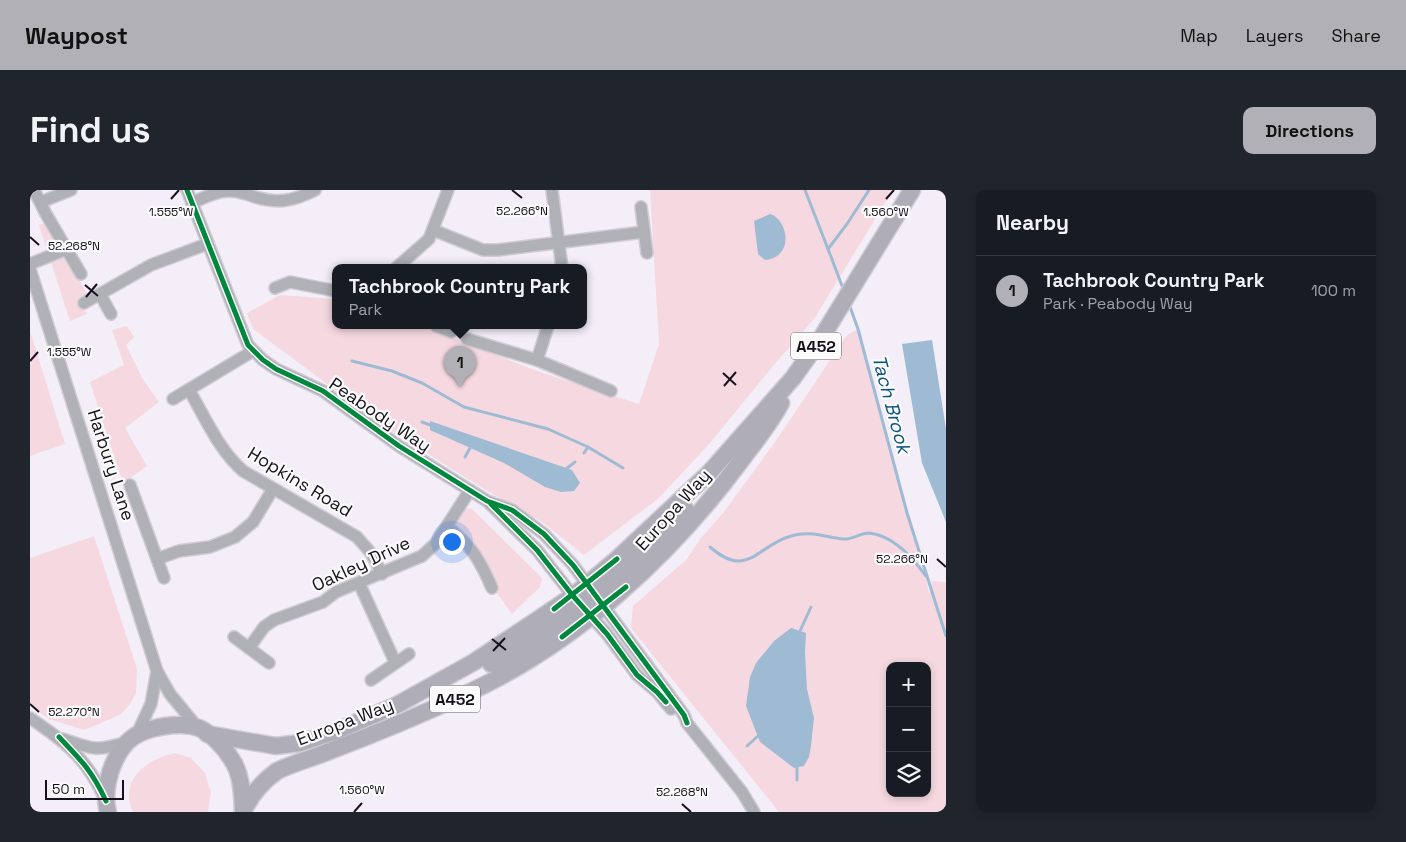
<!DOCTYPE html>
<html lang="en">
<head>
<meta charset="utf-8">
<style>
	body { margin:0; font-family:"Space Grotesk",sans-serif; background:#20242c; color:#f1f3f6 }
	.controls { position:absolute; right:15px; bottom:15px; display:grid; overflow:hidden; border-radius:10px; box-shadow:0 2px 8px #0003 }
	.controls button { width:45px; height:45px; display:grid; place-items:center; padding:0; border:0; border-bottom:1px solid #363941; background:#171b24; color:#f1f3f6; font:25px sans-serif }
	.scale { position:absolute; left:15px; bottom:12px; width:79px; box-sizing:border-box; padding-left:5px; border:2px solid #16111b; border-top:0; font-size:14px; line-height:18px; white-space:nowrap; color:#16111b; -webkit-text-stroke:4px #fbfbfb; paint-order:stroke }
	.you { position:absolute; left:421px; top:351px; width:18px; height:18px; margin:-12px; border:4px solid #fff; border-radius:50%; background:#1a73e8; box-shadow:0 0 0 8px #1a73e833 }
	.badge { display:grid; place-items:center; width:32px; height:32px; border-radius:50%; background:#b1b0b6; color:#111; font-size:16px; font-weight:700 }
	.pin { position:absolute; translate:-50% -41px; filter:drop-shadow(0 1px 2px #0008) }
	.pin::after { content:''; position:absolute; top:26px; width:18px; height:15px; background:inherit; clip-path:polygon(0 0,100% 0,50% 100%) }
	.popup { position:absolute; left:302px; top:74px; width:255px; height:65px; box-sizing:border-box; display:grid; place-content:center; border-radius:10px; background:#171b24; filter:drop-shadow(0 1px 4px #0005); font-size:16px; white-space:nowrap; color:#9ea1a6 }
	.popup b { font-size:19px; color:#f1f3f6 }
	.popup::after { content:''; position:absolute; left:50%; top:100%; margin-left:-10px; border:10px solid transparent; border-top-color:#171b24 }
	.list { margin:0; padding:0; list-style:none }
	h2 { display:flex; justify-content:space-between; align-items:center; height:65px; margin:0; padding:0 20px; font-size:21px }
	h2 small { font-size:16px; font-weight:400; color:#9ea1a6 }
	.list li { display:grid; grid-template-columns:32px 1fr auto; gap:15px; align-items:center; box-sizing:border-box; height:70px; padding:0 20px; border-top:1px solid #363941 }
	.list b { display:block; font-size:19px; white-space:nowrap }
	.list p { margin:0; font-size:16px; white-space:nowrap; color:#9ea1a6 }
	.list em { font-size:16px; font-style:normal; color:#9ea1a6 }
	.icon { flex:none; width:28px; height:28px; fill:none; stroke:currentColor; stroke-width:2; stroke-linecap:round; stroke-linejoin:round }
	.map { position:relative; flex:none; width:916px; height:622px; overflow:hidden; border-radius:10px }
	header { display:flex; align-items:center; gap:30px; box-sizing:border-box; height:70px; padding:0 25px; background:#b1b0b6; color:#111 }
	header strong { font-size:24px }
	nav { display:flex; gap:28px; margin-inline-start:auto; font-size:18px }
	.intro { display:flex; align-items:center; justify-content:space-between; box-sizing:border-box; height:120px; padding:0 30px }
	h1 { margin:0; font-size:35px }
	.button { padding:12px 22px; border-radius:10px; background:#b1b0b6; color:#111; font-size:18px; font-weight:700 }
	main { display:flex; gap:30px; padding:0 30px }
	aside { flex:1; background:#171b24; border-radius:10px; box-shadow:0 2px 8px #0003 }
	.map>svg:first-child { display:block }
	.green { fill:#f6d9e0; fill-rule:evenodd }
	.water { fill:#9fbbd4 }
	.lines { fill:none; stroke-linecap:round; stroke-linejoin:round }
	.stream { stroke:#9fbbd4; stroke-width:3 }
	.minor-casing { stroke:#d0cbd4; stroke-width:14 }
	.highway-casing { stroke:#d0cbd4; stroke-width:19 }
	.minor { stroke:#b0b0b7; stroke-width:11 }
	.highway { stroke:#afadb7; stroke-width:16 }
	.cycleway-casing { stroke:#fbfbfb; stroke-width:8 }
	.cycleway { stroke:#00873e; stroke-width:5 }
	.ticks { fill:none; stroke:#16111b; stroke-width:2 }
	.labels { text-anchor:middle; stroke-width:4.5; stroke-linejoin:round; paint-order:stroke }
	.shield { fill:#fbfbfb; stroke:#5b575e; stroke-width:1 }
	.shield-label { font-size:16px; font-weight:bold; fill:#16111b }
	.street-label { font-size:18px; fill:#16111b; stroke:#fbfbfb }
	.water-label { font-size:19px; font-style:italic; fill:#0b547d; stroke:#fbfbfb }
	.ticks-label { font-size:12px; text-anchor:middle; fill:#16111b; stroke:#fbfbfb; stroke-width:4.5; stroke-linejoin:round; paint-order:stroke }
</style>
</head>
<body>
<header>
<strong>Waypost</strong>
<nav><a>Map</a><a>Layers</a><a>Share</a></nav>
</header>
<div class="intro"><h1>Find us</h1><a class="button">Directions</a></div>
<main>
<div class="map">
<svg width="916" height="622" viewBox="0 0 916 622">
	<rect width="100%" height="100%" fill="#f3eef8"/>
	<g class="green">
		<path d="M620,0H863L784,129L743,176L680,253L629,308L554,365L512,332L454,299L358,239L223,139L217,123L250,105L306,109V136H391L507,181L609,214L629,154Z"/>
		<path d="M17,32L57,104L48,111L57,124L40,131L9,35Z"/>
		<path d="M97,136L104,147L96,155L112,188L129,212L95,238L117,276L93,293L60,192L94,175L82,140Z"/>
		<path d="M828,139L895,381L899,404L902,391L915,392L916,395V622H749L601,438L603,416L656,370L671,348L693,323L743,255L817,145ZM860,476H897V603H860Z"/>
		<path d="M0,141L35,254L0,266Z"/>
		<path d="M441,318L512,388L510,397L482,424L432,354L418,341L435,319Z"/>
		<path d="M64,346L107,479L106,503L100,514L90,525L54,540L19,529L0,516V368Z"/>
		<path d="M145,563L161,568L175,583L181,603L178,622H103C88,590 117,569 145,563Z"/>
	</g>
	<g class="water">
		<path d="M740,24C758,29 765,67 735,70L728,64L724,31Z"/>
		<path d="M902,150L916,239V332L892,273L872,154Z"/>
		<path d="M400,231L542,280L550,293L544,301L531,302L515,297L474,273L400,240Z"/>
		<path d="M761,438L776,443L775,462L777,499L784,528L781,556L779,567L774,576L764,578L730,552L716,516L720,487L726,473L744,451Z"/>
	</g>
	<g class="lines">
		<g class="stream">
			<path d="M775,0L798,59"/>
			<path d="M814,101L798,59L817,34L839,0"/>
			<path d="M819,114L828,139L877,323L916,446"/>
			<path d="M322,171L362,181L392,193L434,217L518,239L558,257L593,278"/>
			<path d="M392,232L400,235"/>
			<path d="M554,263L558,257"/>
			<path d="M435,267L440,258"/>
			<path d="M536,279L545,272"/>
			<path d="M680,357C718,390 726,356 761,346C779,340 795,347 813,349C822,350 830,343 839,343C862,345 883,368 896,386"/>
			<path d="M770,441L781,417"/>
			<path d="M717,556L728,546"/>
			<path d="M767,578V590"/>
		</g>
		<defs>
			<g id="minor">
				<path d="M4,0L16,24L51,84"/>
				<path d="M157,0L218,155L233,170L246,179L293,201L369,256L457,311L482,320L514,344L543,375L654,525L657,533L712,602L724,622"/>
				<path d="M522,0L532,78"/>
				<path d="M11,12L41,0"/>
				<path d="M162,13C173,8 186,1 199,1C208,1 217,4 225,7C249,14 263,11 285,0"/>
				<path d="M611,17L617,63"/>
				<path d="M403,40L453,60H468L614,42"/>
				<path d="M0,74L37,59"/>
				<path d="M366,78L399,49L418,0"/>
				<path d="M0,79L127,481L140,504L168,538"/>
				<path d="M245,98L260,92L306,101"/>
				<path d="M70,104L81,124"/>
				<path d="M54,113L121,75L177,54"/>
				<path d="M406,136L421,142"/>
				<path d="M437,149L507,170L581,201"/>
				<path d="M507,170L518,136"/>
				<path d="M159,200C175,227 188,259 213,281L327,347L341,363L352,384"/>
				<path d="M143,209L223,161"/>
				<path d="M100,295L134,388"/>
				<path d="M460,314L507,360L543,406L577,444L607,485L627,502L641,519"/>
				<path d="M417,336C441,355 450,370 462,398"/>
				<path d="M127,369L149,361L180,357L205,347L223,332L243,299"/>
				<path d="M329,393L365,472"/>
				<path d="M204,447L239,473"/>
				<path d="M219,458L234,437L244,430L293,412L306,402L392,366L406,353L440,300"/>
				<path d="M341,490L379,464"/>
				<path d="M0,528C36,552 57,569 75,609"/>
				<path d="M106,546L121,514L127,481"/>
				<path d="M33,549C61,559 67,562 97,552"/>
			</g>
			<g id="highway">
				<path d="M543,406L550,407L565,405L583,391L617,360L656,320"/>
				<path d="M461,474L506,448L545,421L559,416H573"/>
				<path d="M177,544L246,556L270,553L304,542L365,516L444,472L543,406L587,369L679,283L763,188L790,150L882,0"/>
				<path d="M78,622C75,612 76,601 78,591C81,576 89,558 102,548C116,537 151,531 169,538C181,543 195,558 202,570C212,585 212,604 213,622"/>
				<path d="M213,622C221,604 232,592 247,581C263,573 280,569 297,562C345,544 393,524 440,502C547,452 640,366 710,272C724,253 740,234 751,213"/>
			</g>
		</defs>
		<use href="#minor" class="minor-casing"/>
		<use href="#highway" class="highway-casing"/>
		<use href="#minor" class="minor"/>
		<use href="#highway" class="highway"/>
		<defs>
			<g id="cycleway">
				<path d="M157,0L218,155L233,170L246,179L293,201L369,256L457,311L482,320L514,344L543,375L654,525L657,533"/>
				<path d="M461,314L507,360L543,406L577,444L607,485L627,502L636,512"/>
				<path d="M524,419L587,369"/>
				<path d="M532,447L596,397"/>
				<path d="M29,547C52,571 62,581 76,611"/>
			</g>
		</defs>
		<use href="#cycleway" class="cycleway-casing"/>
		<use href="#cycleway" class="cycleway"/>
	</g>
	<path class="ticks" d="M482,0L492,8M141,9L149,0M856,9L864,0M0,47L9,55M55,95L68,106M56,107L67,94M0,171L8,162M693,183L706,195M694,196L706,182M907,369L916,377M462,449L476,460M463,461L475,448M0,514L9,522M652,614L661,622M324,622L332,613"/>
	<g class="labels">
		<g class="shield">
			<rect x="761" y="142.5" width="50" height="27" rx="4"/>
			<rect x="400" y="495.5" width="50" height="27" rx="4"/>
		</g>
		<g class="shield-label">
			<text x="786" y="162">A452</text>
			<text x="425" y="515">A452</text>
		</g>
		<g class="street-label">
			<text transform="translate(350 225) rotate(34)" y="6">Peabody Way</text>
			<text transform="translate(81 275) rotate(72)" y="6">Harbury Lane</text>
			<text transform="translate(270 292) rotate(31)" y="6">Hopkins Road</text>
			<text transform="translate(643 320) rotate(-48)" y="6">Europa Way</text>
			<text transform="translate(331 374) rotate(-25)" y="6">Oakley Drive</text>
			<text transform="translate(315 532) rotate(-21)" y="6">Europa Way</text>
		</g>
		<g class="water-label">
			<text transform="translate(862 214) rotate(75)" y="7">Tach Brook</text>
		</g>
	</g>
	<g class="ticks-label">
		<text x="492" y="25">52.266°N</text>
		<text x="141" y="26">1.555°W</text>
		<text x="856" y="26">1.560°W</text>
		<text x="44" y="60">52.268°N</text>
		<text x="39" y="166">1.555°W</text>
		<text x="872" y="373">52.266°N</text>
		<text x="44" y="526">52.270°N</text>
		<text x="332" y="604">1.560°W</text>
		<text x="652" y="606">52.268°N</text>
	</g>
</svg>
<div class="controls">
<button>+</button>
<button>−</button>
<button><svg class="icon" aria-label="layers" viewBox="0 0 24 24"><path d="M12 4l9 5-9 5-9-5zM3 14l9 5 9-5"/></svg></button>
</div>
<div class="scale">50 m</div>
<div class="you"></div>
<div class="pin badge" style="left:430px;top:197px">1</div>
<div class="popup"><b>Tachbrook Country Park</b>Park</div>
</div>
<aside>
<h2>Nearby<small></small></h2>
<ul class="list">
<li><span class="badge">1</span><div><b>Tachbrook Country Park</b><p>Park · Peabody Way</p></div><em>100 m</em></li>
</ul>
</aside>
</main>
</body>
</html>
